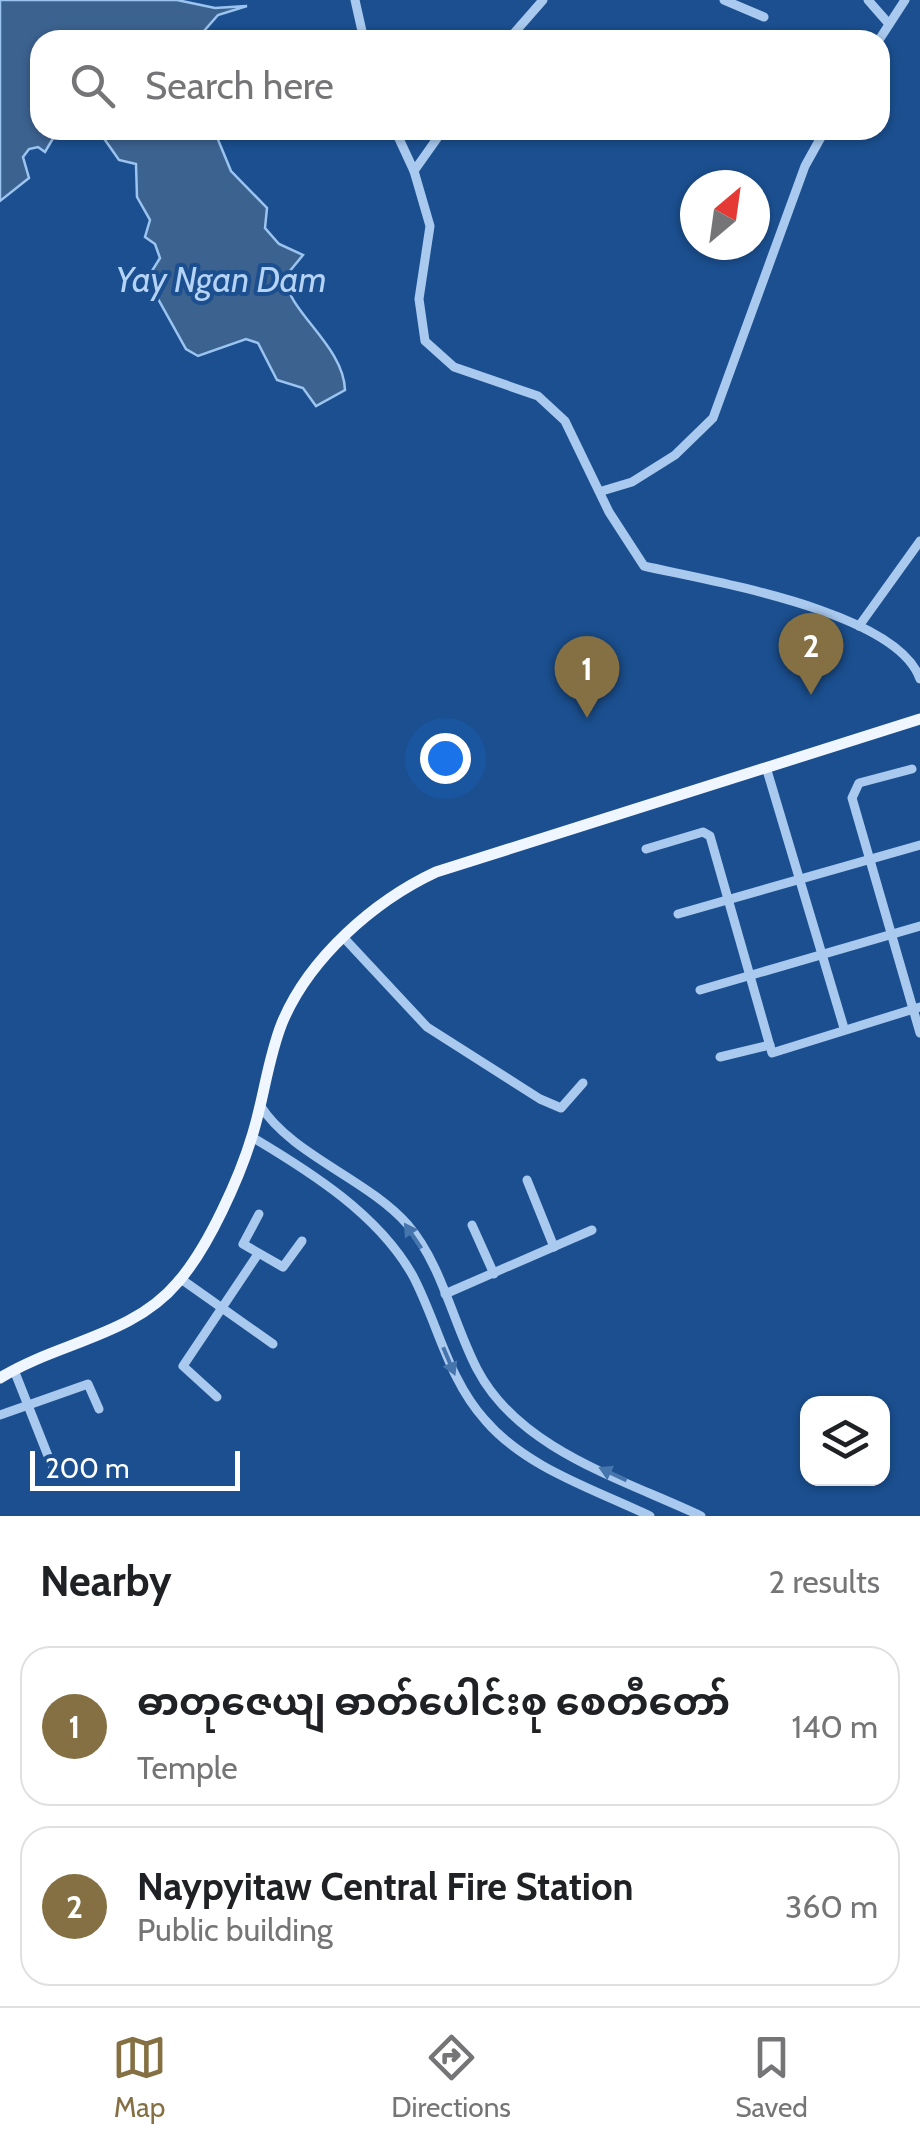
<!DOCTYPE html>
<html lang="en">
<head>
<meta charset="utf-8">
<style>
	body { margin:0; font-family:Cabin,"Noto Sans Myanmar",sans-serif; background:#f6f6f6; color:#202124 }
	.controls { position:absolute; right:30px; bottom:30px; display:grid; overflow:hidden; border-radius:20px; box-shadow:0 2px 8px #0004 }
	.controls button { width:90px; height:90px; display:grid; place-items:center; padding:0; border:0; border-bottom:2px solid #e0e0e0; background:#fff; color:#202124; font:50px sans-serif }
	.compass { position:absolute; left:680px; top:170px; width:90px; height:90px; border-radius:50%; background:#fff; box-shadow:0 2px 8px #0004; rotate:29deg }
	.scale { position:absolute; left:30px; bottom:25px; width:210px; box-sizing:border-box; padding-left:10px; border:5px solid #fff; border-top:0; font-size:28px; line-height:35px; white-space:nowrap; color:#fff; -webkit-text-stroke:8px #1b4f8f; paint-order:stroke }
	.you { position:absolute; left:445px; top:758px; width:35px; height:35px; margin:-25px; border:8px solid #fff; border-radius:50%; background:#1a73e8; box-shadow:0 0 0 15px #1a73e833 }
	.badge { display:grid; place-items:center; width:65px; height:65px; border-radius:50%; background:#847042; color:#fff; font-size:32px; font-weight:700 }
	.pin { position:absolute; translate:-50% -82px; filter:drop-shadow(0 2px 5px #0008) }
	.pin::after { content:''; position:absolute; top:52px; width:35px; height:30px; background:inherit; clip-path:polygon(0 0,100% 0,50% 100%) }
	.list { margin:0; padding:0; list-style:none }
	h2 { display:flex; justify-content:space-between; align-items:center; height:130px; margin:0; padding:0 40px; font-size:42px }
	h2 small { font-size:32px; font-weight:400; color:#757577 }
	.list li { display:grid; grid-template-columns:65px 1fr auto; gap:30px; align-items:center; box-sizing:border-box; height:160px; margin:0 20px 20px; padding:0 20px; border:2px solid #e0e0e0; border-radius:30px }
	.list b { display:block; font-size:38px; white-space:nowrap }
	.list p { margin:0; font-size:32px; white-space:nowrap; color:#757577 }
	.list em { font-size:32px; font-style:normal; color:#757577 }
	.icon { flex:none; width:55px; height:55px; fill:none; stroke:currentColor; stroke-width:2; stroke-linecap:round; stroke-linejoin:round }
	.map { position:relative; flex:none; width:920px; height:1516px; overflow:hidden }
	.search { position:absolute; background:#fff; box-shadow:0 2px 8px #0004; left:30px; right:30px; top:30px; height:110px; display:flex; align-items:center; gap:25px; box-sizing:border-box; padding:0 35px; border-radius:30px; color:#757577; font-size:38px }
	.sheet { height:490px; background:#fff }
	nav { display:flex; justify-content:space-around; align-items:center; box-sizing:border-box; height:140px; border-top:2px solid #e0e0e0; background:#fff; font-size:28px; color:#757577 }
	nav a { display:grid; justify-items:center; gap:5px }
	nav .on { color:#847042 }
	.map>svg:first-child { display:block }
	.water { fill:#3c6290; stroke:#9cc4f0; stroke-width:2.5 }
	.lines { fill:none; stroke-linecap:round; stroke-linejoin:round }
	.minor { stroke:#a9c9ee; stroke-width:9 }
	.major { stroke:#f0f6ff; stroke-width:11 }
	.oneway { fill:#4674ac }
	.labels { text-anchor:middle; stroke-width:8; stroke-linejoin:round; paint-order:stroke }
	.water-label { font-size:35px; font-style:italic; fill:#b5d3f5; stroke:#1b4f8f }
</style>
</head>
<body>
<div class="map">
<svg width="920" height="1516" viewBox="0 0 920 1516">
	<rect width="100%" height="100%" fill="#1b4f8f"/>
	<g class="water">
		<path d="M0,0H177L215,8L247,6L218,15L196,40H40V130H58L45,152L38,147L29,149L23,157L29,178L0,201Z"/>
		<path d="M98,130H214L231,171L267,208L265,228L279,244L303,255L285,277C287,311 344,346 345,390L316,406L303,388L277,380L258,343L246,339L198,356L186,349L147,279L160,258L155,244L145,237L150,220L137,197L136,164L119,160Z"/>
	</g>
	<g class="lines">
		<g class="minor">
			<path d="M355,0L364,40"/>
			<path d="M724,0L764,17"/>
			<path d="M868,0L889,24"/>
			<path d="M508,40L543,0"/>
			<path d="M879,40L905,0"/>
			<path d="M395,130L414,171L430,226L419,299L425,341L454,367L538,396L565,421L609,512L644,566C709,581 897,611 920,679"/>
			<path d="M414,171L443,130"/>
			<path d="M602,491L632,482L675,455L713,418L805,166L825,130"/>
			<path d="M859,626L920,541"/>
			<path d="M766,767L844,1028"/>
			<path d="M912,769L859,783L852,798L920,1033"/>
			<path d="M646,849L703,832L710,836L772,1053L920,1007"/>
			<path d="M678,914L920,845"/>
			<path d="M344,938L427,1027L540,1099L561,1108L583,1083"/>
			<path d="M700,990L920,926"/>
			<path d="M720,1057L770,1045"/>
			<path d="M260,1105C291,1155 368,1179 408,1225C442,1265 453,1323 477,1369C519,1450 623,1479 701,1516"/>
			<path d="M252,1137C311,1172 379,1215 413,1276C438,1324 448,1379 485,1420C526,1468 594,1489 650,1516"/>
			<path d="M527,1180L554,1247"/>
			<path d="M259,1214L243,1244L283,1267L302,1241"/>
			<path d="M472,1225L494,1274"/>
			<path d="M181,1279L273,1344"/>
			<path d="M445,1294L592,1230"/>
			<path d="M14,1370L56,1476"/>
			<path d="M217,1397L183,1366L258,1254"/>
			<path d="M0,1415L88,1384L99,1409"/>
		</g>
		<path class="major" d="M0,1378C58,1342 133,1336 178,1282C208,1248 240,1177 253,1133C264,1097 268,1058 282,1023C309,958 374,901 436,872L920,719"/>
	</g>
	<defs><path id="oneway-solid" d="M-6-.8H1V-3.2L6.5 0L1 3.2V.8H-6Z" transform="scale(2.5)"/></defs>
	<g class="oneway">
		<use href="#oneway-solid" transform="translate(413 1236) rotate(-124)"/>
		<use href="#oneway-solid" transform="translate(449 1361) rotate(67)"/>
		<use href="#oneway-solid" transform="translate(613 1474) rotate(-155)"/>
	</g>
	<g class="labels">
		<g class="water-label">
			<text x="221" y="292">Yay Ngan Dam</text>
		</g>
	</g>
</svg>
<div class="controls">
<button><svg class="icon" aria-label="layers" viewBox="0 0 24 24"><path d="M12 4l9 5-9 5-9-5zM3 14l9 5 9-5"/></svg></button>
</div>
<svg class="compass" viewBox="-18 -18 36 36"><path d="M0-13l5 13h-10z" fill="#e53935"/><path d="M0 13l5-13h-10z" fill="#757577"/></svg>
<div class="scale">200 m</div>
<div class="you"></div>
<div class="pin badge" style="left:587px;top:718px">1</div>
<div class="pin badge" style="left:811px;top:695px">2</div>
<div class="search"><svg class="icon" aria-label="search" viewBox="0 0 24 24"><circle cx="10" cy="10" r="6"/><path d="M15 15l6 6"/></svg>Search here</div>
</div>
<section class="sheet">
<h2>Nearby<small>2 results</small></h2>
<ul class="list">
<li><span class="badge">1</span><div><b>ဓာတုဇေယျ ဓာတ်ပေါင်းစု စေတီတော်</b><p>Temple</p></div><em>140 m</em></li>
<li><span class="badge">2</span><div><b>Naypyitaw Central Fire Station</b><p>Public building</p></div><em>360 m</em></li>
</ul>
</section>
<nav>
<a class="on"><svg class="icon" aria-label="map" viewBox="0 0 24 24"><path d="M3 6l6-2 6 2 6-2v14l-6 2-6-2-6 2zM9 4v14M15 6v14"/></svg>Map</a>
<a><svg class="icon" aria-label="directions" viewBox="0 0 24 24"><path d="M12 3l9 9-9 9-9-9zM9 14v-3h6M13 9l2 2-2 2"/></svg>Directions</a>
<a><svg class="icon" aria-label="saved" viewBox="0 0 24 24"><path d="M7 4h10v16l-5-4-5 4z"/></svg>Saved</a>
</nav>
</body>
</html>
